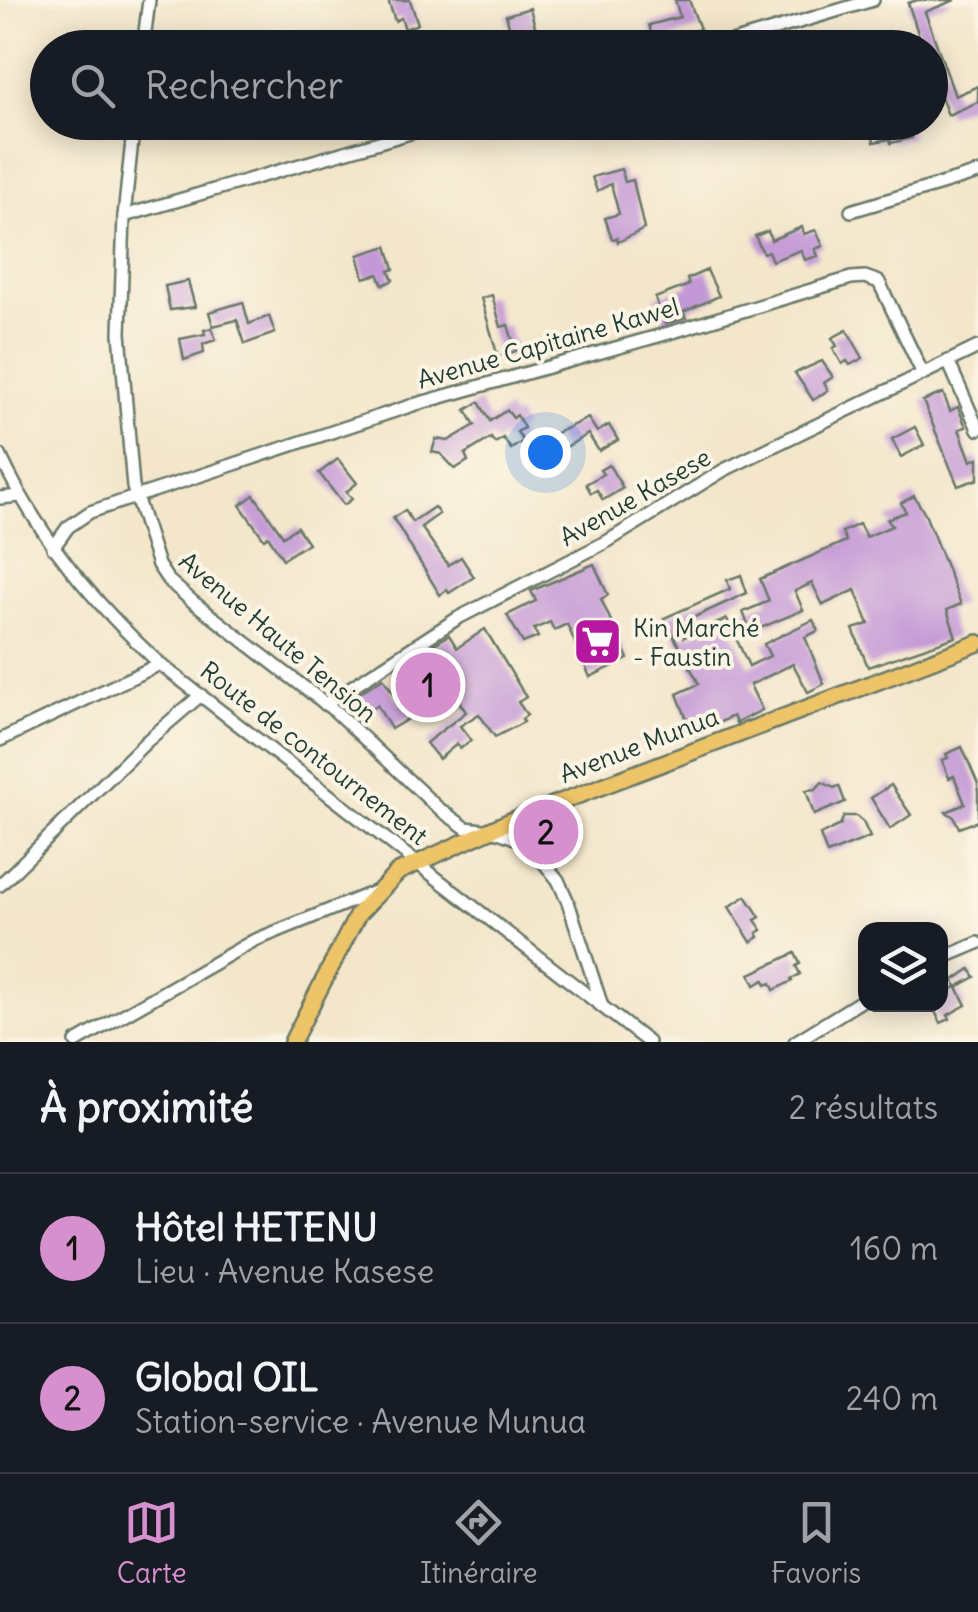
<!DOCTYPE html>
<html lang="fr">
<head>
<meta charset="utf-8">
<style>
	body { margin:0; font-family:Delius,sans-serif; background:#242831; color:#f1f3f6 }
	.controls { position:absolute; right:30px; bottom:30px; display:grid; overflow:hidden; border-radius:20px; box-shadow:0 5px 25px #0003 }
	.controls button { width:90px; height:90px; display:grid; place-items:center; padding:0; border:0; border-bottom:2px solid #363941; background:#171b24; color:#f1f3f6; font:50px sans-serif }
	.you { position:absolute; left:545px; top:452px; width:35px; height:35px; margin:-25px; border:8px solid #fff; border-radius:50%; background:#1a73e8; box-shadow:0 0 0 15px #1a73e833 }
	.badge { display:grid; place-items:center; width:65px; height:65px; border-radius:50%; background:#d690ce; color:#111; font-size:32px; font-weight:700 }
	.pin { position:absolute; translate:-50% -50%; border:5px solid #fff; box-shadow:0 2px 10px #0006 }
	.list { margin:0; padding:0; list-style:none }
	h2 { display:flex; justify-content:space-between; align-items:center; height:130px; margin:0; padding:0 40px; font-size:42px }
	h2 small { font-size:32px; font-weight:400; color:#9ea1a6 }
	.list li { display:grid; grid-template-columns:65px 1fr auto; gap:30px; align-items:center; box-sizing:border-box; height:150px; padding:0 40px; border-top:2px solid #363941 }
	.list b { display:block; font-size:38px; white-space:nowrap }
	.list p { margin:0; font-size:32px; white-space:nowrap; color:#9ea1a6 }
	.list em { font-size:32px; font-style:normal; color:#9ea1a6 }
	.icon { flex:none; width:55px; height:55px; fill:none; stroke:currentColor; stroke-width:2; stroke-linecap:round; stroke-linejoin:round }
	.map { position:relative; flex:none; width:978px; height:1042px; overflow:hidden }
	.search { position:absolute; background:#171b24; box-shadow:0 5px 25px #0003; left:30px; right:30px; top:30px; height:110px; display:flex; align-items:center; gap:25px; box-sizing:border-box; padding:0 35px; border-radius:55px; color:#9ea1a6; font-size:38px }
	.sheet { height:430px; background:#171b24 }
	nav { display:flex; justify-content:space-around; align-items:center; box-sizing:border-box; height:140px; border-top:2px solid #363941; background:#171b24; font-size:28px; color:#9ea1a6 }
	nav a { display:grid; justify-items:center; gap:5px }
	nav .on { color:#d690ce }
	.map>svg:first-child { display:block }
	.building { fill:#c398d6 }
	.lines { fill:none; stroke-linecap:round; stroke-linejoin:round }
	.minor-casing { stroke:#697868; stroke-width:16 }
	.major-casing { stroke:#697868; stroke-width:20 }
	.minor { stroke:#fff; stroke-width:11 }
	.major { stroke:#eec469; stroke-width:15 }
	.labels { text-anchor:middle; stroke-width:8; stroke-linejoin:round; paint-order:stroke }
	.street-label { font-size:25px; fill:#1f3d34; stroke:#fcf5e5 }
	.poi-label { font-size:25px; fill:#1f3d34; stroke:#fcf5e5; text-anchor:start }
</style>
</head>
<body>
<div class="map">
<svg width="978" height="1042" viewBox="0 0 978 1042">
	<rect width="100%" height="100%" fill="#fcf5e5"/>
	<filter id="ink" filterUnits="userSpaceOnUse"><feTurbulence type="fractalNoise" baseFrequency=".01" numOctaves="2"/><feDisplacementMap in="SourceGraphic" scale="20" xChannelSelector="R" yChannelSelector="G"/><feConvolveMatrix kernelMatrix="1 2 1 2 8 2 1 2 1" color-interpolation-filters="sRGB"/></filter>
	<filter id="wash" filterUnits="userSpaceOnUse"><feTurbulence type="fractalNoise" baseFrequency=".0048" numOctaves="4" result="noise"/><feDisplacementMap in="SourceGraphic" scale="40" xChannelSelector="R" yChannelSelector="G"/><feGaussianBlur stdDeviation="2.25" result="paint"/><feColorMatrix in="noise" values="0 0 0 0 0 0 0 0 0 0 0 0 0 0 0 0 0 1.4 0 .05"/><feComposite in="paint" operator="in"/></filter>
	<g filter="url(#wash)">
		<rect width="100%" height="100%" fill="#f3e6ca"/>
		<g id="blocks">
			<g class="building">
				<path d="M388,0H410L418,24L405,29L401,18L395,21Z"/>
				<path d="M675,0H689L700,29L654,43L649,25L680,17Z"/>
				<path d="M917,0H955L925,12L955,96L978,86V102L948,115L930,68V48H923L908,3Z"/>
				<path d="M530,8L537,34L524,37L522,30L511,33L506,15Z"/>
				<path d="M897,122H909L912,138L891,143L890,139L874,142L871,128Z"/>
				<path d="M621,169L625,182L633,180L644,229L618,242L617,238L612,239L605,218L619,214L611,184L597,191L592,177Z"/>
				<path d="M802,227L804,234L816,230L823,246L815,249L818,256L805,260L801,250L772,261L768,251L763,253L755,236L768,231L771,240Z"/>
				<path d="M387,246L394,269L389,271L393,280L383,285L378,274L364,278L358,255Z"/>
				<path d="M707,270L719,296L683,312L686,318L665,324L655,298L689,285L687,279Z"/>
				<path d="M188,281L195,307L170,310L165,286Z"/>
				<path d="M492,295L501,327L508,325L516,351L498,357L481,298Z"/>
				<path d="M243,302L249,324L269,316L275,333L245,344L237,320L213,326L209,312Z"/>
				<path d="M212,328L216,340L203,344L204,353L184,360L180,339L205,334L204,330Z"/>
				<path d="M847,330L863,358L850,365L847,361L842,364L833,348L837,346L832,338Z"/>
				<path d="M822,361L833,377L824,383L828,390L813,400L795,373Z"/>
				<path d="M943,393L950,411L958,407L966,427L959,429L971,461L978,458V479L958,486L923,401Z"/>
				<path d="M479,402L490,421L507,410L513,418L517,415L524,428L517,432L523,441L511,449L503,438L495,443L491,438L465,454L468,461L455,469L441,454L432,452L436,439L448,441L475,425L466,410Z"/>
				<path d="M588,418L597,432L609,425L618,440L599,451L588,434L563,449L554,434Z"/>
				<path d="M915,427L924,445L901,457L892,439Z"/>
				<path d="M338,459L357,483L346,492L352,499L344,505L319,473Z"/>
				<path d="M609,465L623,488L603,500L597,490L591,493L586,484L603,474L600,470Z"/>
				<path d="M254,495L283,536L297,527L308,543L283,559L268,536L264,539L240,505Z"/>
				<path d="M914,496L925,514L961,604L947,610L956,637L868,667L853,629L869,624L855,590L823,605L812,583L795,591L803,610L751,632L743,612L769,601L760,579L846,541L842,532L859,524L866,537L892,526L887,519L906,512L901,503Z"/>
				<path d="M434,507L439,514L421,527L448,565L461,557L474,577L449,593L447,590L440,595L393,518L405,510L412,522Z"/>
				<path d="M594,564L608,595L601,599L628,659L590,677L567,624L554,630L550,622L534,629L538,637L523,643L507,615L536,601L531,591Z"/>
				<path d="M741,575L747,593L679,624L684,637L727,619L749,666L770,656L764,644L813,620L818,631L805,637L824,684L808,692L793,664L750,685L762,710L736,723L733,716L693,735L677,694L699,684L664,618L730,589L727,580Z"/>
				<path d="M485,629L526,697L518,702L527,715L522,719L524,722L495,737L479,714L460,726L471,740L460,749L457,744L439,759L426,743L466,712L453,692L433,704L412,676L416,674L410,665L433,652L430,647L449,635L457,648Z"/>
				<path d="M383,678L400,703L407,699L416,714L391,729L377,705L359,717L348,700Z"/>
				<path d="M962,747L978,784V821L959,828L954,817L946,812L965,804L954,776L949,778L942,760L948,758L946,754Z"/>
				<path d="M822,782L834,788L839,786L845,802L814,815L806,790L816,789Z"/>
				<path d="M891,785L911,815L890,829L871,798Z"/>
				<path d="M844,816H856L863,822L870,837L827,854L820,835L840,825Z"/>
				<path d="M746,896L760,917L755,920L762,930L757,933L759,937L751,942L729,907Z"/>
				<path d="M795,953L800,964L796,966L800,974L791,979L792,981L774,990L771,983L766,985L764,980L755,985L750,974Z"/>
				<path d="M970,969L975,977L957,987L966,1005L948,1015L950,1019L941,1023L931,1004H940V995L956,987L954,980Z"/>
			</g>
		</g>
	</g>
	<g filter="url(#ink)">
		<use href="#blocks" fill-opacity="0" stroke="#697868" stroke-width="2.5"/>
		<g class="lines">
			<defs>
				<g id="minor">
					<path d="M143,48L149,0"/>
					<path d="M712,48L873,0"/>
					<path d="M134,122L124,216L120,333L133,487L158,565L168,580L192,601L336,712L438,808L466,828L499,832L520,840L540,858L558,880L568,902L602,1006"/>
					<path d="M851,211L978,173"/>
					<path d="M124,216L448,122"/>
					<path d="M948,361L978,429"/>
					<path d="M0,455C38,537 94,603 160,664L648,1042"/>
					<path d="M0,498L20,496"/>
					<path d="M53,548L68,527L90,512L413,405L676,331L851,278L865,277L879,282L923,374"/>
					<path d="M325,704L458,618L608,541L724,470L978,347"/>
					<path d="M0,740L160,664"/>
					<path d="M0,885L147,741L201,695"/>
					<path d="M940,959L978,943"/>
					<path d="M76,1042L253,941L379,890"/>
					<path d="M795,1042L866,998"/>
				</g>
				<path id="major" d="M292,1042L358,914L398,872L508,822L978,643"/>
			</defs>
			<use href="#minor" class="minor-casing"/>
			<use href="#major" class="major-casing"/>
			<use href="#minor" class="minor"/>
			<use href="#major" class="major"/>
		</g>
	</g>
	<defs>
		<symbol id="supermarket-square" viewBox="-11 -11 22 22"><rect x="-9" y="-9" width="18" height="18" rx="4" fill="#b5179e" stroke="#fcf5e5"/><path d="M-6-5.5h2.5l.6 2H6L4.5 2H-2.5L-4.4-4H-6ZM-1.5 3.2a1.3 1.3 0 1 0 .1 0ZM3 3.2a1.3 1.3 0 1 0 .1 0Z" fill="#fff"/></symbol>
	</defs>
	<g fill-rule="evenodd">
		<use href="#supermarket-square" x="570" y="614" width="55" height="55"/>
	</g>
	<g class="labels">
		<g class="street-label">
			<text transform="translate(548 343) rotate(-16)" y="9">Avenue Capitaine Kawel</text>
			<text transform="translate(635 497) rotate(-30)" y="9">Avenue Kasese</text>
			<text transform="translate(278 637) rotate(40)" y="9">Avenue Haute Tension</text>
			<text transform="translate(639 745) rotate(-21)" y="9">Avenue Munua</text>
			<text transform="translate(314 753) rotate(38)" y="9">Route de contournement</text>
		</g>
		<g class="poi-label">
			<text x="633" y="637">Kin Marché<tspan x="633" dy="29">- Faustin</tspan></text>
		</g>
	</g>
</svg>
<div class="controls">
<button><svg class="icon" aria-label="layers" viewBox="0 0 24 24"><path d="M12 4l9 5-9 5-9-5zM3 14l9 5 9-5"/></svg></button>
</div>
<div class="you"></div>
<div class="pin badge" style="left:428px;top:685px">1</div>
<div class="pin badge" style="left:546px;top:832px">2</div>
<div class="search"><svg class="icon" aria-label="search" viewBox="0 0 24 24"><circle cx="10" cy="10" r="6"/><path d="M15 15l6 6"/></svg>Rechercher</div>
</div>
<section class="sheet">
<h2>À proximité<small>2 résultats</small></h2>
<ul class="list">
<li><span class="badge">1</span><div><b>Hôtel HETENU</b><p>Lieu · Avenue Kasese</p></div><em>160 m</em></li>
<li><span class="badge">2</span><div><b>Global OIL</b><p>Station-service · Avenue Munua</p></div><em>240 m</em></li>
</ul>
</section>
<nav>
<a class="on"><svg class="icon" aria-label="map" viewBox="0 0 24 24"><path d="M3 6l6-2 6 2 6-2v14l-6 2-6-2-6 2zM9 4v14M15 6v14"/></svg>Carte</a>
<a><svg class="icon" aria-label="directions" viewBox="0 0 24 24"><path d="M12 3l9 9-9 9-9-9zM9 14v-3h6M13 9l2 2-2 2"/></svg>Itinéraire</a>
<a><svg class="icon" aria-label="saved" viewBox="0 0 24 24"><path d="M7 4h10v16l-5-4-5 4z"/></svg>Favoris</a>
</nav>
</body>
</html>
